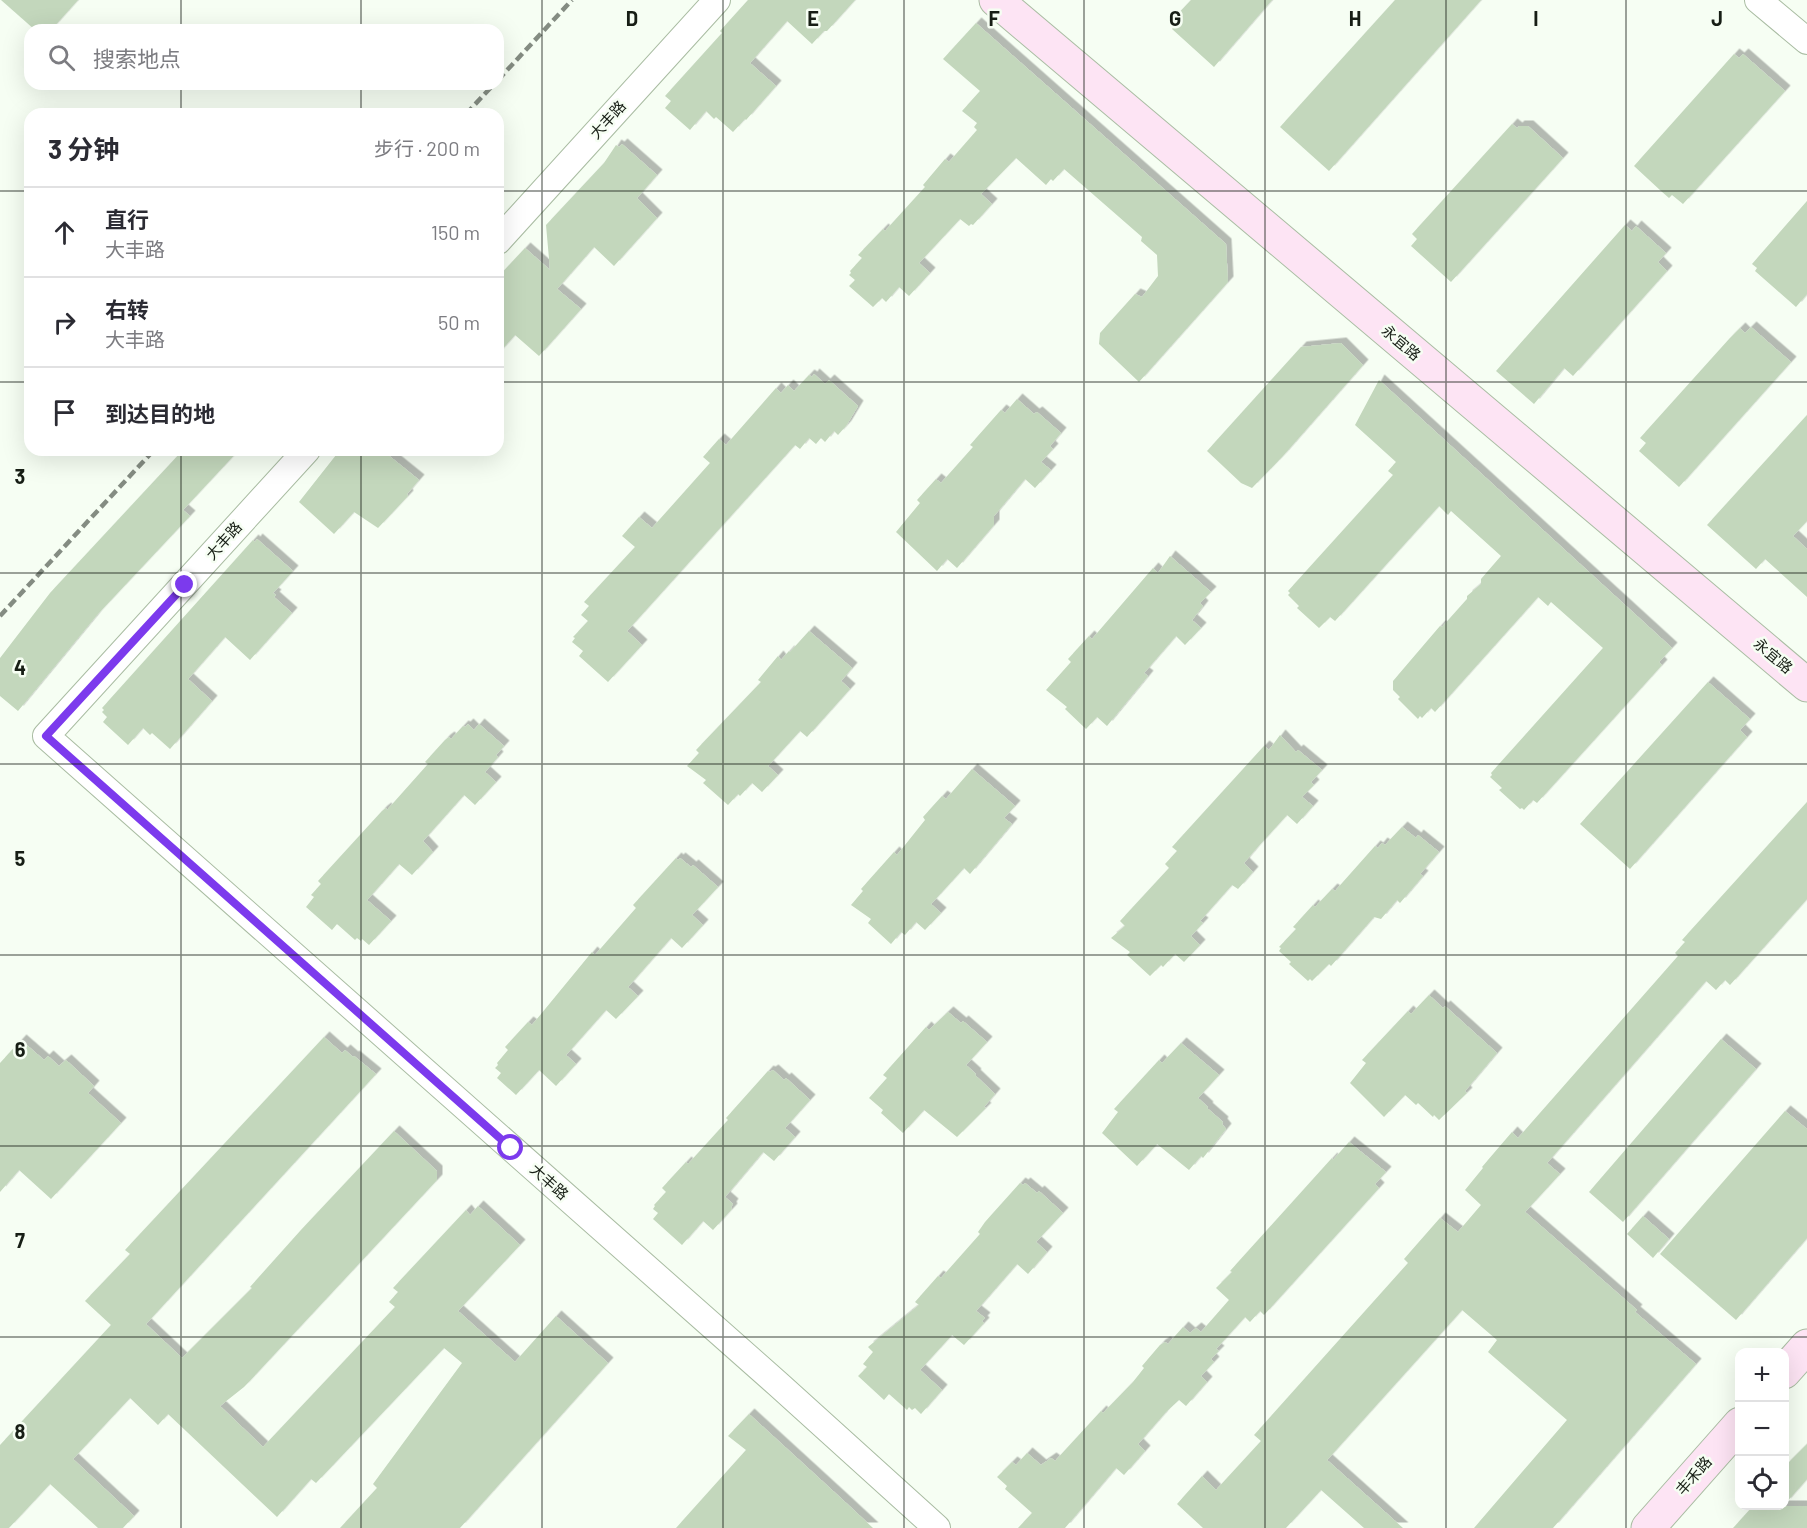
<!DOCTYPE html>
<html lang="zh">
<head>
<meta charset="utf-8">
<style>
	body { margin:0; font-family:Barlow,"Noto Sans SC",sans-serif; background:#f7f7f7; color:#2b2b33 }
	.controls { position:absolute; right:18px; bottom:18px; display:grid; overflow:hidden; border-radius:12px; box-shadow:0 6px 24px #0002 }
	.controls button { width:54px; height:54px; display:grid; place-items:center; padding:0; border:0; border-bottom:2px solid #e1e1e2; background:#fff; color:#2b2b33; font:30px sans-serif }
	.stop { position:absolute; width:18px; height:18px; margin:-14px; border:4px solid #7c3aed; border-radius:50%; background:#fff }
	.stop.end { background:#7c3aed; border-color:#fff; box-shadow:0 2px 6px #0008 }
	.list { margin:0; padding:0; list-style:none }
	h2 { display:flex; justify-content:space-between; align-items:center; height:78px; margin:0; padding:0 24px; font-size:26px }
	h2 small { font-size:20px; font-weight:400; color:#7c7c81 }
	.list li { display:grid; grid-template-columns:39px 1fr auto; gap:18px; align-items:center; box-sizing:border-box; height:90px; padding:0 24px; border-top:2px solid #e1e1e2 }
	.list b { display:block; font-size:22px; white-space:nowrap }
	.list p { margin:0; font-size:20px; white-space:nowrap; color:#7c7c81 }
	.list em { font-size:20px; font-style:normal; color:#7c7c81 }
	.icon { flex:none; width:33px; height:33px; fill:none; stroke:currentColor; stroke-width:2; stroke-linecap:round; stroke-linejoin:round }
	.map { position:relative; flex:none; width:1807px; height:1528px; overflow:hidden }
	.search { position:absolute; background:#fff; box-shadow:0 6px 24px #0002; left:24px; top:24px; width:480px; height:66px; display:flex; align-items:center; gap:15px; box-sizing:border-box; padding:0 21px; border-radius:18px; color:#7c7c81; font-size:22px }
	.panel { position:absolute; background:#fff; box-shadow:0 6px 24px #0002; left:24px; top:108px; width:480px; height:348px; border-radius:18px }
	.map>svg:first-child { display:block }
	.building { fill:#c3d7bc; filter:url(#shadow) }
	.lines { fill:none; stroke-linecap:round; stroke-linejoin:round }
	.street-casing { stroke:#a9bca2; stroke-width:28 }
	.secondary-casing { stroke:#a9bca2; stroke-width:35 }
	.street { stroke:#fff; stroke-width:26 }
	.secondary { stroke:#fde4f4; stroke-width:33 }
	.rail { stroke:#848c82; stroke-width:4.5; stroke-dasharray:9 4.5; stroke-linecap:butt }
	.route { stroke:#7c3aed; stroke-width:8 }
	.grid { fill:none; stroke:#171e15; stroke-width:1.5; stroke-opacity:0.55 }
	.labels { text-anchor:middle; stroke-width:5; stroke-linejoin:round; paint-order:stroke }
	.street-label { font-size:15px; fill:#171e15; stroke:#f6fef3 }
	.grid-label { font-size:20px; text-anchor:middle; font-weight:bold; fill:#171e15; stroke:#f6fef3; stroke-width:5; stroke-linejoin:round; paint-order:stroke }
</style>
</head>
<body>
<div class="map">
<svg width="1807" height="1528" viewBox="0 0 1807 1528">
	<defs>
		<filter id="shadow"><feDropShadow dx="5.5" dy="-5.5" stdDeviation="0" flood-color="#0004"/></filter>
	</defs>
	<rect width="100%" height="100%" fill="#f6fef3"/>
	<g class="building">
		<path d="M1,0H78L51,30H35Z"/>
		<path d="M748,0H855L827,31H824L812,44L787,21L750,63L776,86L746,120L745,119L733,132L716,117L714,119L706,111L690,130L665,108L671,101L665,96L722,33L720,31Z"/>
		<path d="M1191,0H1272L1214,67L1172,29L1178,22L1174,18Z"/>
		<path d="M1395,0H1481L1329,171L1280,127Z"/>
		<path d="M976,23L1226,244L1228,282L1139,382L1099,344L1100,333L1135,294L1142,297L1158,276L1157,255L1141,241L1142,237L1064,169L1053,181L1051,179L1046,185L1016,158L981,194L992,204L973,225L971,224L969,226L960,219L919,263L930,273L909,296L899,287L886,302L882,298L873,307L849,286L855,280L849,275L851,273L850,271L862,258L858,255L883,229L885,231L925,187L923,185L945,159L949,162L977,130L974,127L977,123L962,111L980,91L943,59Z"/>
		<path d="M1734,54L1739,58L1743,54L1785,91L1683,204L1672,195L1669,198L1661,191L1634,166Z"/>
		<path d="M1512,124L1517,128L1519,126H1528L1563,158L1451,282L1411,246L1417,239L1412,234Z"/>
		<path d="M622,144L657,175L637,198L657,218L614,266L594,247L557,289L581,309L539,356L515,335L498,354V277L525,248L550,270L546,225L604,163L616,145L619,147Z"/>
		<path d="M1807,201V294L1796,307L1755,271L1757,268L1752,264Z"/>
		<path d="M1625,225L1632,231L1636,226L1666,253L1658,262L1667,271L1573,376L1564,368L1534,404L1496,371Z"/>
		<path d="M1751,327L1791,362L1679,487L1639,451L1646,443L1640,438L1730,338L1740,328L1745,333Z"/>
		<path d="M1341,343L1363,365L1282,457L1252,488L1241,483L1207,451L1301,347Z"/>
		<path d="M814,374L825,384L829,380L858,406L846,426L838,435L834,431L825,442L821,438L816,444L809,438L800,449L795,445L627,631L642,645L608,682L579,656L583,651L572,642L575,638L573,637L588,621L581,615L589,606L584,602L635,547L622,536L639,517L652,528L710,463L703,457L719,439L726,445L776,388L781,393L788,385L794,391L809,375L812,377Z"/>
		<path d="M1379,380L1672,648L1659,662L1662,665L1537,803L1533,800L1524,810L1522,808L1520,809L1499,790L1502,788L1490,777L1492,775L1491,773L1603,648L1551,602L1548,606L1538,597L1435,712L1431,708L1422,718L1420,716L1418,719L1398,699L1400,697L1393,690V681L1440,626L1442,627L1467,599V596L1481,584V579L1501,556L1451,511L1448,515L1439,506L1335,621L1330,617L1319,628L1297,608L1299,606L1288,595L1290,593L1288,591L1393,475L1388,471L1396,462L1355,425Z"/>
		<path d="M1017,399L1034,414L1037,412L1061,433L1050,446L1053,449L1041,462L1051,470L1035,488L1025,479L994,516V525L957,568L947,559L937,571L896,532L920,503L917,500L936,479L941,483L973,447L970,445L1001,410L1005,413Z"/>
		<path d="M1807,415V521L1793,536L1807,549V597L1765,559L1756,569L1707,525Z"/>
		<path d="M183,450H239L183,510L190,516L97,615L18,711L0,696V658L50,593Z"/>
		<path d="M340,450H382L419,480L407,494L408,496L378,528L354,512L334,534L299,502Z"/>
		<path d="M257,539L293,571L273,593L276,595L274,597L292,613L250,660L225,637L188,679L212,701L170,749L152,733L150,735L143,728L128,745L103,722L107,717L102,712L104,710L102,708L253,540L255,542Z"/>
		<path d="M1170,556L1211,592L1200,603L1203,606L1192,620L1201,628L1185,645L1176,636L1144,673L1148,676L1107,726L1097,717L1086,729L1065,709L1067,707L1046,690L1071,662L1068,659L1089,636L1092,639L1153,568L1158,573Z"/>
		<path d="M809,631L852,668L841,681L850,689L807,737L800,731L768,766L778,775L762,792L752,783L740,796L738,794L728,805L703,783L706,780L687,766L699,753L696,750L761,682L758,680L778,656L781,660L789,651L790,652Z"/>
		<path d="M1708,682L1750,719L1740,730L1747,737L1630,869L1580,824Z"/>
		<path d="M468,724L474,730L479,724L504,746L496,755L498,757L485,772L496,782L475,805L464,795L423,841L433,852L412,875L399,864L367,900L391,921L369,945L362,939L361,941L357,938L355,940L337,924L332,930L306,907L314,897L311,895L321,884L318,881L382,811L386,808L387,810L428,764L425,762L445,740L449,737L451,739L463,726L465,727Z"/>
		<path d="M1280,735L1296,752L1298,750L1322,770L1311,782L1314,785L1302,797L1313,806L1297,824L1287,815L1255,850L1244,863L1253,872L1238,889L1232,885L1200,921L1203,923L1191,936L1200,945L1184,962L1175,954L1163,967L1161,965L1150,976L1127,955L1130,952L1111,938L1125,926L1120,921L1169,868L1165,864L1177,851L1172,847L1264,746L1269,750Z"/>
		<path d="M972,769L1015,806L1004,818L1012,824L970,874L964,868L931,904L941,913L925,930L916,922L905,935L901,932L891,944L868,923L871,919L851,905L863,891L861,889L894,852L897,855L925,820L923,817L942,796L946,799Z"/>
		<path d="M1807,802V899L1730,985L1725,980L1716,990L1706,981L1547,1163L1560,1174L1525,1212L1637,1310L1635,1312L1696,1364L1553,1528H1474L1567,1420L1488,1352L1497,1340L1462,1310L1327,1460L1403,1528H1364L1321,1490L1286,1528H1203L1177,1504L1202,1476L1216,1490L1261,1441L1254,1435L1408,1263L1404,1259L1440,1218L1458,1232L1481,1205L1465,1190L1483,1168L1482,1167L1512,1132L1518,1138L1678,956L1675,953L1685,942L1682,940Z"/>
		<path d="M1402,827L1416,838L1418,835L1439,852L1420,874L1423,876L1400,903L1397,900L1381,919L1374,917L1331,966L1329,964L1312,981L1310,979L1308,981L1289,964L1291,962L1279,951L1281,948L1279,947L1296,929L1293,927L1313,905L1315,907L1332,889L1335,891L1375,846L1378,848L1382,843L1385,845Z"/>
		<path d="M676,858L678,860L680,858L691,867L693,865L718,887L692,915L703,925L682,948L671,938L628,987L638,996L616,1019L606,1010L566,1055L576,1064L556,1086L539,1070L516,1095L497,1078L501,1073L495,1068L498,1065L497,1063L508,1050L505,1047L528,1022L532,1025L592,952L595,955L636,908L633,905Z"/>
		<path d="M1429,995L1443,1008L1445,1006L1497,1053L1465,1091L1467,1093L1439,1120L1434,1115L1433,1117L1418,1103L1416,1105L1405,1095L1384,1117L1350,1083L1366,1063L1362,1060L1408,1011L1411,1014Z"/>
		<path d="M948,1012L961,1023L963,1021L987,1042L966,1065L976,1074L975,1075L995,1094L984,1107L986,1108L957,1137L924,1110L903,1133L881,1113L883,1110L869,1098L887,1078L883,1075L926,1027L929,1030Z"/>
		<path d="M324,1037L342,1053L345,1050L353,1057L354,1056L376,1074L146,1324L182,1358L252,1288L250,1287L301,1230L394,1131L437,1171V1180L244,1387L220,1406L263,1447L395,1307L389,1302L398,1292L393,1288L466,1210L470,1215L478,1206L520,1245L458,1311L515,1362L556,1316L608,1363L460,1528H340L377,1488L373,1484L462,1363L444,1348L316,1483L311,1479L277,1517L168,1414L158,1425L130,1398L73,1459L134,1516L123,1528H98L50,1484L9,1528H0V1445L111,1325L85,1301L130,1254L125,1250Z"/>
		<path d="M1721,1039L1756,1069L1623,1222L1589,1192Z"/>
		<path d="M21,1040L44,1060L48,1056L59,1066L66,1060L94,1086L88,1093L121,1123L51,1199L19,1170L0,1192V1063Z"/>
		<path d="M1181,1043L1219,1075L1198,1098L1208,1107L1207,1108L1223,1122L1222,1124L1226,1129L1203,1158L1201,1156L1189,1170L1157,1144L1137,1166L1102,1133L1118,1112L1114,1109L1159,1060L1162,1063Z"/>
		<path d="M773,1070L784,1080L786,1078L810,1100L785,1128L795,1137L774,1161L763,1152L725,1197L733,1204L731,1207L732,1209L713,1230L703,1221L682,1245L653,1219L658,1213L653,1209L655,1206L654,1205L666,1192L662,1188L686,1162L688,1164L728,1120L726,1118L768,1071L770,1072Z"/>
		<path d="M1785,1111L1807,1129V1238L1736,1320L1660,1254Z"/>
		<path d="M1349,1142L1386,1172L1375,1184L1379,1188L1264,1315L1260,1311L1250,1322L1245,1317L1216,1349L1219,1351L1211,1359L1214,1362L1201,1376L1207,1382L1186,1406L1179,1400L1166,1412L1138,1444L1145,1451L1124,1475L1116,1468L1065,1528H1018L1032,1513L1005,1489L1007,1486L997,1477L1012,1462L1016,1465L1027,1453L1041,1465L1051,1458L1055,1461L1101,1411L1103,1413L1133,1382L1144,1368L1142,1366L1160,1345L1165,1342L1168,1344L1183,1327L1190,1333L1196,1328L1201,1332L1229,1300L1216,1288L1232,1272L1230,1271L1332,1158L1333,1160Z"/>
		<path d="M1020,1183L1023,1185L1025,1183L1037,1193L1039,1191L1063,1213L1036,1242L1047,1252L1028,1274L1017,1264L976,1311L985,1318L982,1321L984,1323L964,1345L952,1335L920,1370L942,1390L921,1414L915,1408L912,1410L909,1407L907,1410L889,1394L884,1400L858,1376L867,1367L863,1364L873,1352L868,1347L919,1305L915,1302L938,1276L941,1278L980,1234L978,1232L985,1222Z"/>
		<path d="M1643,1216L1669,1239L1653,1258L1627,1234Z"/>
		<path d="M749,1414L844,1501L873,1528H676L746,1450L728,1436Z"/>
		<path d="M1807,1444V1479L1785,1504V1466Z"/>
		<path d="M1753,1506H1807V1528H1733Z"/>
	</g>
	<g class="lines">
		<defs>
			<g id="street">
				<path d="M1758,0L1807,41"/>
				<path d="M498,241L717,0"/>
				<path d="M307,450L46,736L779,1385L937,1528"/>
			</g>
			<g id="secondary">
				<path d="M996,0L1807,685"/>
				<path d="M1784,1372L1807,1346"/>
				<path d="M1648,1528L1740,1424"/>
			</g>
		</defs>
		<use href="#street" class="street-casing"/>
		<use href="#secondary" class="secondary-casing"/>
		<use href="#street" class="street"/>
		<use href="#secondary" class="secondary"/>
		<g class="rail">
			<path d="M498,80L572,0"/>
			<path d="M466,114L494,84"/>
			<path d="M0,616L154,450"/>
		</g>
	</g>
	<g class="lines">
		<path class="route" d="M185,585L46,736L511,1148"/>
	</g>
	<path class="grid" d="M181,0V30M361,0V30M542,0V1528M723,0V1528M904,0V1528M1084,0V1528M1265,0V1528M1446,0V1528M1626,0V1528M181,84V114M361,84V114M0,191H30M498,191H1807M0,382H30M498,382H1807M181,450V1528M361,450V1528M0,573H1807M0,764H1807M0,955H1807M0,1146H1807M0,1337H1807"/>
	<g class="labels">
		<g class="street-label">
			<text transform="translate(608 120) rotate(-48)" y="5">大丰路</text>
			<text transform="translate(1401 343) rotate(40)" y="5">永宜路</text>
			<text transform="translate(224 541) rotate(-48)" y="5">大丰路</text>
			<text transform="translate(1773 656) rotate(40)" y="5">永宜路</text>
			<text transform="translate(549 1182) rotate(42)" y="5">大丰路</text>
			<text transform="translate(1694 1476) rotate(-49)" y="5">丰禾路</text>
		</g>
	</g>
	<g class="grid-label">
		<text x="632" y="26">D</text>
		<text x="813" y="26">E</text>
		<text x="994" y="26">F</text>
		<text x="1175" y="26">G</text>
		<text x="1355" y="26">H</text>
		<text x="1536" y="26">I</text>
		<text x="1717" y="26">J</text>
		<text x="20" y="484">3</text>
		<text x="20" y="675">4</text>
		<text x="20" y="866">5</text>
		<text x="20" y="1057">6</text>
		<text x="20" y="1248">7</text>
		<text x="20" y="1439">8</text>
	</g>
</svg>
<div class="controls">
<button>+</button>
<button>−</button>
<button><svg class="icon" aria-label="locate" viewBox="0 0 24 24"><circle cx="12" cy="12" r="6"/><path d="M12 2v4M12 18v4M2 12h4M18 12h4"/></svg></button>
</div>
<div class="stop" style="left:511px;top:1148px"></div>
<div class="stop end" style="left:185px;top:585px"></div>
<div class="search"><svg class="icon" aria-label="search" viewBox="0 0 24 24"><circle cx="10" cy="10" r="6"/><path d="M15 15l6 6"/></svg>搜索地点</div>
<section class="panel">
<h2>3 分钟<small>步行 · 200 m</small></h2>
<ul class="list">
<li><svg class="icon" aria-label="ahead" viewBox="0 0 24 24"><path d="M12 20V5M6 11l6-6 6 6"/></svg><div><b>直行</b><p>大丰路</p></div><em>150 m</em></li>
<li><svg class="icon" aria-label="right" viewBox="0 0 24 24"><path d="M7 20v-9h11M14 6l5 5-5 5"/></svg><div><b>右转</b><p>大丰路</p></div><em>50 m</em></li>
<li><svg class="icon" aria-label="arrive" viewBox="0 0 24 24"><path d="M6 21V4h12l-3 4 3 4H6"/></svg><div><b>到达目的地</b></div></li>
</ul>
</section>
</div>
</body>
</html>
